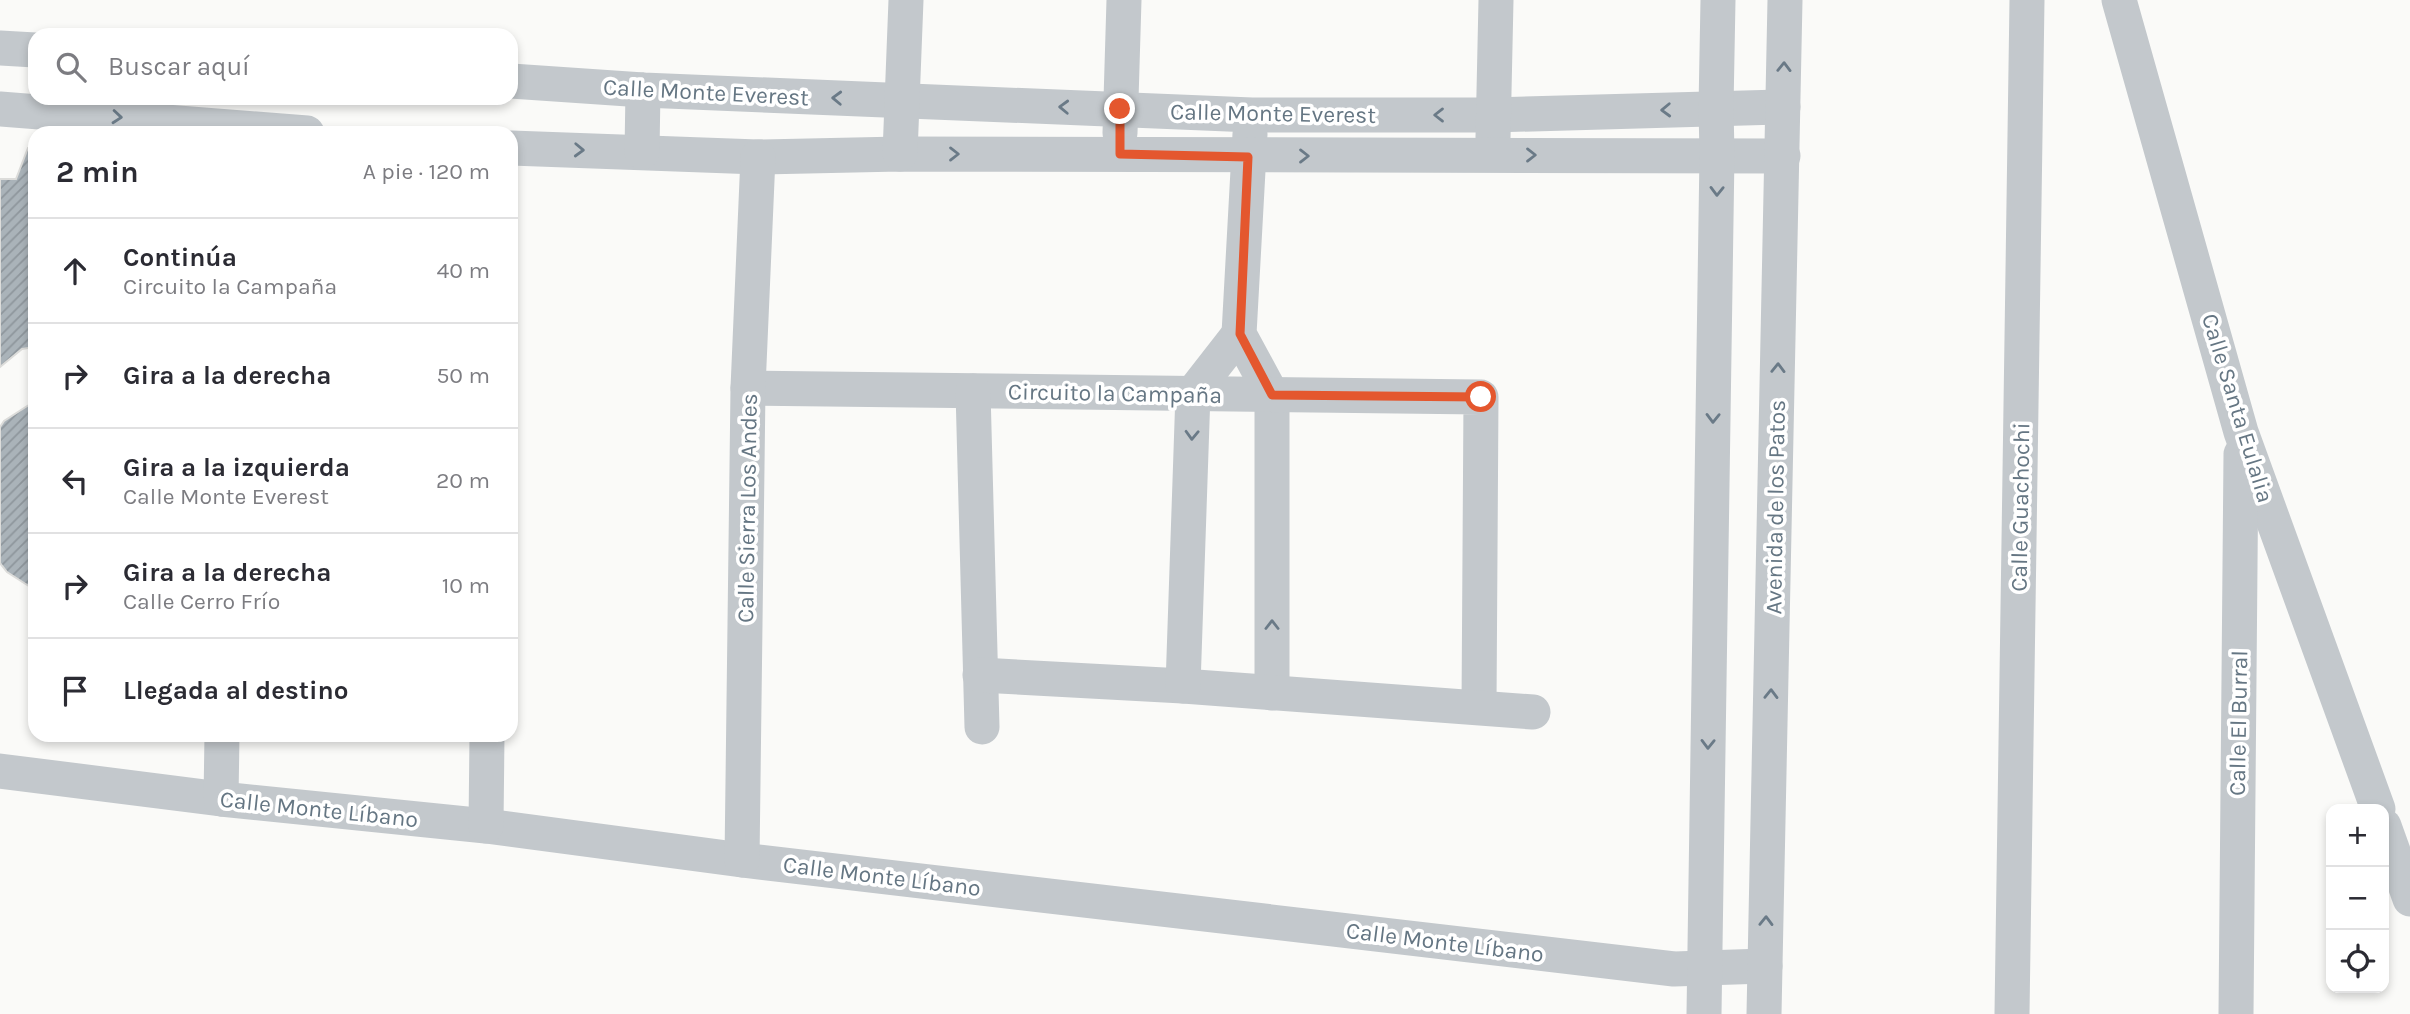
<!DOCTYPE html>
<html lang="es">
<head>
<meta charset="utf-8">
<style>
	body { margin:0; font-family:Karla,sans-serif; background:#f7f7f7; color:#2b2b33 }
	.controls { position:absolute; right:21px; bottom:21px; display:grid; overflow:hidden; border-radius:14px; box-shadow:0 4px 10px #0003 }
	.controls button { width:63px; height:63px; display:grid; place-items:center; padding:0; border:0; border-bottom:2px solid #e1e1e2; background:#fff; color:#2b2b33; font:35px sans-serif }
	.stop { position:absolute; width:21px; height:21px; margin:-16px; border:5px solid #e4572e; border-radius:50%; background:#fff }
	.stop.end { background:#e4572e; border-color:#fff; box-shadow:0 2px 7px #0008 }
	.list { margin:0; padding:0; list-style:none }
	h2 { display:flex; justify-content:space-between; align-items:center; height:91px; margin:0; padding:0 28px; font-size:30px }
	h2 small { font-size:23px; font-weight:400; color:#7c7c81 }
	.list li { display:grid; grid-template-columns:46px 1fr auto; gap:21px; align-items:center; box-sizing:border-box; height:105px; padding:0 28px; border-top:2px solid #e1e1e2 }
	.list b { display:block; font-size:26px; white-space:nowrap }
	.list p { margin:0; font-size:23px; white-space:nowrap; color:#7c7c81 }
	.list em { font-size:23px; font-style:normal; color:#7c7c81 }
	.icon { flex:none; width:38px; height:38px; fill:none; stroke:currentColor; stroke-width:2; stroke-linecap:round; stroke-linejoin:round }
	.map { position:relative; flex:none; width:2410px; height:1014px; overflow:hidden }
	.search { position:absolute; background:#fff; box-shadow:0 4px 10px #0003; left:28px; top:28px; width:490px; height:77px; display:flex; align-items:center; gap:18px; box-sizing:border-box; padding:0 24px; border-radius:21px; color:#7c7c81; font-size:26px }
	.panel { position:absolute; background:#fff; box-shadow:0 4px 10px #0003; left:28px; top:126px; width:490px; height:616px; border-radius:21px }
	.map>svg:first-child { display:block }
	.building { fill:url(#building-hatch); stroke:#dcdcda; stroke-width:2 }
	.lines { fill:none; stroke-linecap:round; stroke-linejoin:round }
	.minor { stroke:#c3c8cc; stroke-width:35 }
	.oneway { stroke:#6a7a87 }
	.route { stroke:#e4572e; stroke-width:9 }
	.labels { text-anchor:middle; stroke-width:7; stroke-linejoin:round; paint-order:stroke }
	.street-label { font-size:23px; fill:#657683; stroke:#fff }
</style>
</head>
<body>
<div class="map">
<svg width="2410" height="1014" viewBox="0 0 2410 1014">
	<defs>
		<pattern id="building-hatch" width="6" height="6" patternUnits="userSpaceOnUse" patternTransform="scale(1.75)"><rect width="6" height="6" fill="#aab3b9"/><path d="M-1 1l2-2M0 6l6-6M5 7l2-2" fill="none" stroke="#8e969c"/></pattern>
	</defs>
	<rect width="100%" height="100%" fill="#fafaf8"/>
	<g class="building">
		<path d="M28,148H35V347L22,349L0,367V179H16Z"/>
		<path d="M35,401V590L7,572L0,563V427L4,421Z"/>
	</g>
	<g class="lines">
		<g class="minor">
			<path d="M2119,0L2241,432L2378,809"/>
			<path d="M0,48L35,50"/>
			<path d="M511,81L643,90L1252,115H1492L1783,107"/>
			<path d="M0,109L307,133"/>
			<path d="M1120,133L1124,0"/>
			<path d="M1250,134L1239,334L1272,395V693"/>
			<path d="M1493,138L1496,0"/>
			<path d="M511,148L758,157L900,154L1783,156"/>
			<path d="M642,152L643,90"/>
			<path d="M900,154L906,0"/>
			<path d="M748,388L1481,397L1479,707"/>
			<path d="M973,391L982,727"/>
			<path d="M980,675L1183,686L1533,712"/>
			<path d="M1183,686L1193,393L1239,334"/>
			<path d="M0,771L221,799L486,826L742,860L1674,969L1765,966"/>
			<path d="M221,799L222,735"/>
			<path d="M486,826L487,735"/>
			<path d="M2384,826L2410,899"/>
			<path d="M742,860L748,388L758,157"/>
			<path d="M1704,1014L1717,154L1716,108L1718,0"/>
			<path d="M1764,1014L1785,0"/>
			<path d="M2012,1014L2027,0"/>
			<path d="M2236,1014L2241,454"/>
		</g>
	</g>
	<defs><path id="oneway-chevron" d="M-2-3.5L2.5 0L-2 3.5" fill="none" stroke-width="1.6" stroke-linecap="round" stroke-linejoin="round" transform="scale(1.75)"/></defs>
	<g class="oneway">
		<use href="#oneway-chevron" transform="translate(1784 67) rotate(-89)"/>
		<use href="#oneway-chevron" transform="translate(837 98) rotate(-178)"/>
		<use href="#oneway-chevron" transform="translate(1064 107) rotate(-178)"/>
		<use href="#oneway-chevron" transform="translate(1666 110) rotate(178)"/>
		<use href="#oneway-chevron" transform="translate(1439 115) rotate(-180)"/>
		<use href="#oneway-chevron" transform="translate(117 117) rotate(5)"/>
		<use href="#oneway-chevron" transform="translate(579 150) rotate(2)"/>
		<use href="#oneway-chevron" transform="translate(954 154)"/>
		<use href="#oneway-chevron" transform="translate(1531 155)"/>
		<use href="#oneway-chevron" transform="translate(1304 156)"/>
		<use href="#oneway-chevron" transform="translate(1717 191) rotate(91)"/>
		<use href="#oneway-chevron" transform="translate(1778 368) rotate(-89)"/>
		<use href="#oneway-chevron" transform="translate(1713 418) rotate(91)"/>
		<use href="#oneway-chevron" transform="translate(1192 435) rotate(92)"/>
		<use href="#oneway-chevron" transform="translate(1272 625) rotate(-90)"/>
		<use href="#oneway-chevron" transform="translate(1771 694) rotate(-89)"/>
		<use href="#oneway-chevron" transform="translate(1708 744) rotate(91)"/>
		<use href="#oneway-chevron" transform="translate(1766 921) rotate(-89)"/>
	</g>
	<g class="lines">
		<path class="route" d="M1120,109V154L1248,157L1240,334L1272,395L1481,397"/>
	</g>
	<g class="labels">
		<g class="street-label">
			<text transform="translate(706 92) rotate(3)" y="8">Calle Monte Everest</text>
			<text transform="translate(1273 113) rotate(1)" y="8">Calle Monte Everest</text>
			<text transform="translate(1115 393) rotate(1)" y="8">Circuito la Campaña</text>
			<text transform="translate(2238 408) rotate(73)" y="8">Calle Santa Eulalia</text>
			<text transform="translate(1775 507) rotate(-89)" y="8">Avenida de los Patos</text>
			<text transform="translate(2020 507) rotate(-89)" y="8">Calle Guachochi</text>
			<text transform="translate(747 508) rotate(-89)" y="8">Calle Sierra Los Andes</text>
			<text transform="translate(2238 723) rotate(-89)" y="8">Calle El Burral</text>
			<text transform="translate(319 809) rotate(6)" y="8">Calle Monte Líbano</text>
			<text transform="translate(882 876) rotate(7)" y="8">Calle Monte Líbano</text>
			<text transform="translate(1445 942) rotate(7)" y="8">Calle Monte Líbano</text>
		</g>
	</g>
</svg>
<div class="controls">
<button>+</button>
<button>−</button>
<button><svg class="icon" aria-label="locate" viewBox="0 0 24 24"><circle cx="12" cy="12" r="6"/><path d="M12 2v4M12 18v4M2 12h4M18 12h4"/></svg></button>
</div>
<div class="stop" style="left:1481px;top:397px"></div>
<div class="stop end" style="left:1120px;top:109px"></div>
<div class="search"><svg class="icon" aria-label="search" viewBox="0 0 24 24"><circle cx="10" cy="10" r="6"/><path d="M15 15l6 6"/></svg>Buscar aquí</div>
<section class="panel">
<h2>2 min<small>A pie · 120 m</small></h2>
<ul class="list">
<li><svg class="icon" aria-label="ahead" viewBox="0 0 24 24"><path d="M12 20V5M6 11l6-6 6 6"/></svg><div><b>Continúa</b><p>Circuito la Campaña</p></div><em>40 m</em></li>
<li><svg class="icon" aria-label="right" viewBox="0 0 24 24"><path d="M7 20v-9h11M14 6l5 5-5 5"/></svg><div><b>Gira a la derecha</b></div><em>50 m</em></li>
<li><svg class="icon" aria-label="left" viewBox="0 0 24 24"><path d="M17 20v-9H6M10 6l-5 5 5 5"/></svg><div><b>Gira a la izquierda</b><p>Calle Monte Everest</p></div><em>20 m</em></li>
<li><svg class="icon" aria-label="right" viewBox="0 0 24 24"><path d="M7 20v-9h11M14 6l5 5-5 5"/></svg><div><b>Gira a la derecha</b><p>Calle Cerro Frío</p></div><em>10 m</em></li>
<li><svg class="icon" aria-label="arrive" viewBox="0 0 24 24"><path d="M6 21V4h12l-3 4 3 4H6"/></svg><div><b>Llegada al destino</b></div></li>
</ul>
</section>
</div>
</body>
</html>
